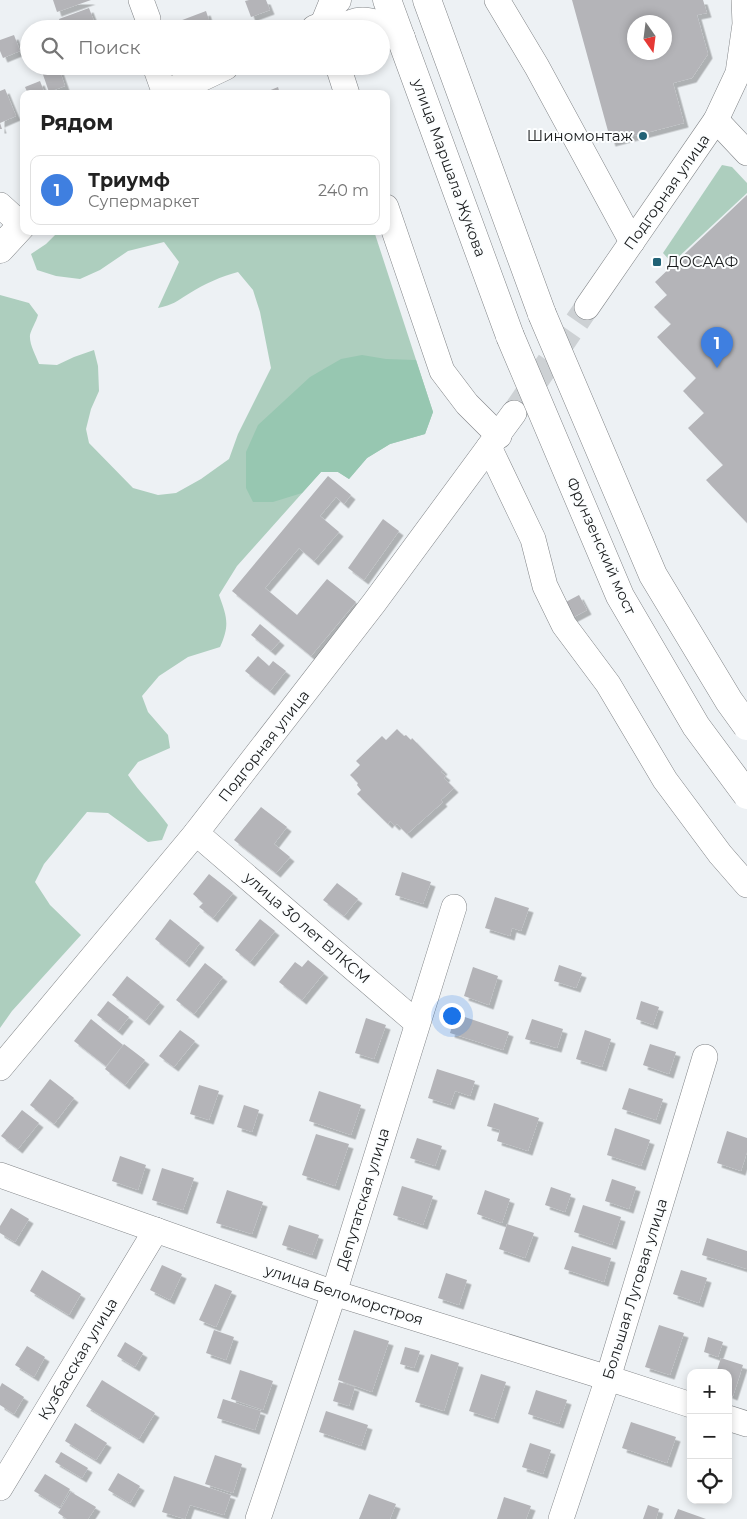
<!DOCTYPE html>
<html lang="ru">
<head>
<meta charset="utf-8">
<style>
	body { margin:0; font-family:Montserrat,sans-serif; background:#f6f6f6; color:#222 }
	.controls { position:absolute; right:15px; bottom:15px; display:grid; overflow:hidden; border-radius:10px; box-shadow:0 2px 8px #0003 }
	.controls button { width:45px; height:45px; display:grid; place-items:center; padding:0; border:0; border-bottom:1px solid #e0e0e0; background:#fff; color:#222; font:25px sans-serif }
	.compass { position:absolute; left:627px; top:15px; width:45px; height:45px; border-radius:50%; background:#fff; box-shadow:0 2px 8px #0003; rotate:166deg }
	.you { position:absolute; left:451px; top:1015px; width:18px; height:18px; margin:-12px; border:4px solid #fff; border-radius:50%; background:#1a73e8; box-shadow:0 0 0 8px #1a73e833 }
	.badge { display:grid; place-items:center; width:32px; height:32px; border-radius:50%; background:#216276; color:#fff; font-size:16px; font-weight:700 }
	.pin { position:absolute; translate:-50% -41px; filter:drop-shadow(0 1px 2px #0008) }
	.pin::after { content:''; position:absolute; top:26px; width:18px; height:15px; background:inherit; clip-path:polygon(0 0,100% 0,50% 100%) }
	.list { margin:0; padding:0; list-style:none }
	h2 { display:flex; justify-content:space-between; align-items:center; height:65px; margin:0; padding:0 20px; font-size:21px }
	h2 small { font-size:16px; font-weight:400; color:#767676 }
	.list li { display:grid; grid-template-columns:32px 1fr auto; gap:15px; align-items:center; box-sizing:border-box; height:70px; margin:0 10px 10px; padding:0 10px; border:1px solid #e0e0e0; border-radius:10px }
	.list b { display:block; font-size:19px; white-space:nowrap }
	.list p { margin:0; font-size:16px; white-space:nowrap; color:#767676 }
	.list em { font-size:16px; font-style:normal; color:#767676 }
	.icon { flex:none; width:28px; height:28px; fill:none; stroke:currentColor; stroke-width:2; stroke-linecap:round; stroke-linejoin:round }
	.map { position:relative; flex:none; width:747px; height:1519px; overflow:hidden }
	.search { position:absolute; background:#fff; box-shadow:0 2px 8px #0003; left:20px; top:20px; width:370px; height:55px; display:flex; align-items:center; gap:12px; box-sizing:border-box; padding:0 18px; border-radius:28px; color:#767676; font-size:19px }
	.panel { position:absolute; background:#fff; box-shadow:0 2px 8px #0003; left:20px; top:90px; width:370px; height:145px; border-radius:10px }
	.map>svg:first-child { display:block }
	.green { fill:#adcebe }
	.forest { fill:#97c7b1 }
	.building { fill:#b4b4b8; fill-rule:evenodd; filter:url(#shadow) }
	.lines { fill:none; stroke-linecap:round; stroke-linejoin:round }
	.minor-tunnel { stroke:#cdd1d4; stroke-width:25; stroke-dasharray:25 12; stroke-linecap:butt }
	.minor-casing { stroke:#828588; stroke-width:26 }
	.major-casing { stroke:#828588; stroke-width:29 }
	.minor { stroke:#fff; stroke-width:25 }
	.major { stroke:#fff; stroke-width:28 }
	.major-bridge-casing { stroke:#828588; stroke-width:29; stroke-linecap:butt }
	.major-bridge { stroke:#fff; stroke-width:28 }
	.poi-dot { fill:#216276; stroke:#fcfeff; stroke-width:2 }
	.labels { text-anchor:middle; stroke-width:4; stroke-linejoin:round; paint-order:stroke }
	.poi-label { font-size:15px; fill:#191b1c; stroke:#fcfeff; text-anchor:end }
	.street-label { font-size:15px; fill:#191b1c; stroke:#fcfeff }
</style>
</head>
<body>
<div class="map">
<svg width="747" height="1519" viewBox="0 0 747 1519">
	<defs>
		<filter id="shadow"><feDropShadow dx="4.5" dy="4.5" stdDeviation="0" flood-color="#0004"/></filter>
	</defs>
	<rect width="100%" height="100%" fill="#edf1f4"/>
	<g class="green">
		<path d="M722,165L732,167L747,183V193L672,263L663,253Z"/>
		<path d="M59,231H374L433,412L425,434L390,444L367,458L349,479L338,472H321L237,566L219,595C227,617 230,625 220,647L188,657L159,676L142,696L148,712L168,735L170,748L138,762L128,775C140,793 155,807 168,825L162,840L148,842L108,813L87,812L44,864L35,882L50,905L81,935L12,1011L0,1028V295L29,303L38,315C36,322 31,330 30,335C29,344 36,356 39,364L57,365L74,357L94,350L98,366L99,391L91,409L86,429L89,443L133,488L158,495L176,493L201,479L229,459L238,434L271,368L260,312L253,290L238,272C222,276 204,284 190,293C177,301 173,305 158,308L179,262L164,242L128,251L100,270L80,279L56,276L37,270L31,254L46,244Z"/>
	</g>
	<path class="forest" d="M362,355L386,359L416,360L433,412L425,434L390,444L367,458L349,479L338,472H321L302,493L273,502H253L246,488V452L258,425L310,377L341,359Z"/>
	<g class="building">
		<path d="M53,0H91L57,12Z"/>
		<path d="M249,0H266L270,10L251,17L245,1Z"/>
		<path d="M572,0H703L707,13L697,15L708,54L692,78L673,83L684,123L611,142ZM634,22H664V52H634Z"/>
		<path d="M89,8L97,29H63L59,19Z"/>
		<path d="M206,11L212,29H179L177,22Z"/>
		<path d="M14,35L20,51L3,58L0,51V40Z"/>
		<path d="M40,66H58L65,86L49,92Z"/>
		<path d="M40,81L45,94H28L25,87Z"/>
		<path d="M278,87L280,94H261Z"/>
		<path d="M5,89L16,116L0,123L2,129H0V91Z"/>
		<path d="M747,195V523L706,480L723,465L688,428L704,413L683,391L696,378L657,337L671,324L654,307L667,295L655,282Z"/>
		<path d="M328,476L351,495L344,504L336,497L320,516L339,532L314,561L299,548L265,588L297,615L327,579L356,602L311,656L232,591Z"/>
		<path d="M383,519L399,531L364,580L348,568Z"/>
		<path d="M579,595L587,610L570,619L562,604Z"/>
		<path d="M260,624L280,641L271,651L251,635Z"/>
		<path d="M258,656L269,666L273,661L286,671L270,691L245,671Z"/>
		<path d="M397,729L404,736L406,735L411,740L412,738L443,770L441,772L446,776L444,778L454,788L441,800L443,802L407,834L397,824L395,826L390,821L388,824L357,794L361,790L357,785L358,783L350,775L360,765L356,761L382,736L386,740Z"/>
		<path d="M261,807L287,827L274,844L290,857L276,873L234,840Z"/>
		<path d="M402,872L431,882L423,904L395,895Z"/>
		<path d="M209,874L233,893L213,918L199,907L203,903L193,894Z"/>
		<path d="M337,883L358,899L344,916L323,900Z"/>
		<path d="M495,897L529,908L521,931L512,928L510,936L485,928Z"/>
		<path d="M170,919L200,943L185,963L155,939Z"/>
		<path d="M260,919L275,931L250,962L235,950Z"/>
		<path d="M308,960L324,973L302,1000L279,982L295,962L302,967Z"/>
		<path d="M205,963L223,977L194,1014L176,1000Z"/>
		<path d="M559,965L582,973L576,988L554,981Z"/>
		<path d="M473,967L498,976L489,1005L464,996Z"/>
		<path d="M127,976L160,1002L145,1021L112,995Z"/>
		<path d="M108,1001L129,1017L118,1031L97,1015Z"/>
		<path d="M641,1001L659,1007L653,1025L636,1019Z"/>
		<path d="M456,1014L509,1032L503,1050L450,1033Z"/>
		<path d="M366,1018L386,1025L374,1059L355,1053Z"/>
		<path d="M91,1019L123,1045L106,1066L74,1041Z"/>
		<path d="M532,1019L563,1029L557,1048L525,1039Z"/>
		<path d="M180,1030L195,1041L174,1067L159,1056Z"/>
		<path d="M585,1030L611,1039L602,1067L576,1059Z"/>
		<path d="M124,1044L145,1060L125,1085L105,1069Z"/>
		<path d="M650,1044L676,1052L669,1074L643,1065Z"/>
		<path d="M437,1069L475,1081L470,1096L455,1091L450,1105L428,1098Z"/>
		<path d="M50,1079L74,1098L54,1124L30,1105Z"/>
		<path d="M199,1085L219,1091L209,1120L190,1114Z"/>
		<path d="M629,1088L663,1099L656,1120L622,1109Z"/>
		<path d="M319,1091L361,1105L351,1135L309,1121Z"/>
		<path d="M494,1103L539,1118L528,1151L497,1141L500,1130L487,1126Z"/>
		<path d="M244,1105L259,1110L252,1132L237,1127Z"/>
		<path d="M22,1110L39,1123L18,1149L1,1136Z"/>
		<path d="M615,1128L650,1140L641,1166L607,1155Z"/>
		<path d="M727,1131L747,1138V1152L741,1171L717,1163Z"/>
		<path d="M316,1134L349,1144L335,1186L302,1175Z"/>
		<path d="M417,1138L442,1146L435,1166L410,1158Z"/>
		<path d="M120,1156L146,1165L138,1190L112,1181Z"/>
		<path d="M162,1168L194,1178L183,1210L152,1200Z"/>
		<path d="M612,1179L636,1187L629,1209L605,1201Z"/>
		<path d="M402,1186L433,1196L423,1225L393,1215Z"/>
		<path d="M551,1187L571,1194L565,1212L545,1205Z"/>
		<path d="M227,1190L263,1202L252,1234L216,1223Z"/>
		<path d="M485,1190L510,1199L502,1223L477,1214Z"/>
		<path d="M583,1205L621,1217L612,1245L574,1232Z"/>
		<path d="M11,1208L29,1219L15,1242L0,1233V1226Z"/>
		<path d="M507,1224L534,1233L525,1258L499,1249Z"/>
		<path d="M289,1225L319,1235L312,1255L282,1245Z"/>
		<path d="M707,1238L747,1251V1269L702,1255Z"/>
		<path d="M572,1246L611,1258L604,1282L564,1269Z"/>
		<path d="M162,1265L182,1274L170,1300L150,1290Z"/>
		<path d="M42,1270L81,1294L69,1315L30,1291Z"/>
		<path d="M681,1270L707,1278L699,1303L673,1294Z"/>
		<path d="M446,1273L467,1280L459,1305L438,1298Z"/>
		<path d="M215,1284L232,1291L216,1327L199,1320Z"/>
		<path d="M659,1325L684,1333L670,1375L645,1367Z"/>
		<path d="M214,1330L234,1337L226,1360L206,1353Z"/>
		<path d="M354,1330L389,1341L372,1392L338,1380Z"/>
		<path d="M708,1337L723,1342L718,1357L704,1352Z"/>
		<path d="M125,1342L143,1353L135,1367L117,1356Z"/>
		<path d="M27,1346L45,1357L34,1377L15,1365Z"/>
		<path d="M405,1347L420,1351L414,1368L400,1364Z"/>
		<path d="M431,1354L459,1363L444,1411L415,1402Z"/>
		<path d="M721,1358L743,1365L733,1396L728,1394V1373H716Z"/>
		<path d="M240,1370L273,1381L263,1410L231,1399Z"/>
		<path d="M481,1374L506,1382L494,1419L469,1411Z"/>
		<path d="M102,1380L155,1413L139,1439L86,1406Z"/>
		<path d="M339,1382L355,1387L349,1406L333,1401Z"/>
		<path d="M2,1383L24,1397L14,1414L0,1405V1387Z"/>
		<path d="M536,1390L567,1400L559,1424L528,1414Z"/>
		<path d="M223,1399L261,1411L255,1430L217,1418Z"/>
		<path d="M326,1411L368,1425L361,1446L319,1432Z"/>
		<path d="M631,1422L676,1437L667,1463L622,1448Z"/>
		<path d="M75,1423L107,1443L96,1460L65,1441Z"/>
		<path d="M530,1443L551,1450L543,1474L522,1467Z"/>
		<path d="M61,1452L88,1468L82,1478L55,1462Z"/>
		<path d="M215,1455L242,1464L233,1493L205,1484Z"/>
		<path d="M118,1473L140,1486L130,1503L108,1490Z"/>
		<path d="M45,1474L70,1489L60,1507L34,1491Z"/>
		<path d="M174,1476L231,1495L224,1515L190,1505L185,1519L162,1512Z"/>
		<path d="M71,1492L96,1507L88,1519H67L58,1513Z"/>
		<path d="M369,1494L396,1504L390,1519H359Z"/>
		<path d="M504,1497L531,1506L526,1519H497Z"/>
		<path d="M648,1505L659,1509L656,1519H643Z"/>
		<path d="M678,1509L706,1519H674Z"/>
	</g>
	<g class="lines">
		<path class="minor-tunnel" d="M514,413L587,307"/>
		<defs>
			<g id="minor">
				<path d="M141,0L148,19V29"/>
				<path d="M497,0L537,67L632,242"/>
				<path d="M155,66L165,94"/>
				<path d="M338,66L347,94"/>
				<path d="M716,120L747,153"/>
				<path d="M0,205L22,225"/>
				<path d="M386,207L442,371L467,404L499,436"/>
				<path d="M587,307L716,120L738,73L745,24L744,0"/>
				<path d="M489,447L533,539L545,586L564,625L608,684L665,780L720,854L747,885"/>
				<path d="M196,833L417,1023"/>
				<path d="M0,1068L196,833L374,603L514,413"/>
				<path d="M0,1175L334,1293L608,1378L691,1405"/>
				<path d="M728,1418L747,1424"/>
				<path d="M0,1488L156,1230"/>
				<path d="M258,1519L334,1293L454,907"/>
				<path d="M561,1519L608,1378L705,1057"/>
			</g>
			<g id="major">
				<path d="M387,0L510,336"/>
				<path d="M427,0L542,314"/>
				<path d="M324,25L333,3L337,0"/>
				<path d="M315,29C326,24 334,27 346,25C350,25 353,23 357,22C374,19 387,30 401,38"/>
				<path d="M166,94L225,66"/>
				<path d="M0,249L24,223"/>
			</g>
		</defs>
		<use href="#minor" class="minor-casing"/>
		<use href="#major" class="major-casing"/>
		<use href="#minor" class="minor"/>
		<use href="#major" class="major"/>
		<defs>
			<g id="major-bridge">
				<path d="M542,314L653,575L729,701L747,726"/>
				<path d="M510,336L620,596L696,726L747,795"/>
			</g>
		</defs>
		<use href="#major-bridge" class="major-bridge-casing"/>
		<use href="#major-bridge" class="major-bridge"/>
	</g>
	<g class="poi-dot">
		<circle cx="643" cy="136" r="5"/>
		<rect x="652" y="257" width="10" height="10" rx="2.5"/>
	</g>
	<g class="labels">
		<g class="poi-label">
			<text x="633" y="141">Шиномонтаж</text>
			<text x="667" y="267" text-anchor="start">ДОСААФ</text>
		</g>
		<g class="street-label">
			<text transform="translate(449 168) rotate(70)" y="5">улица Маршала Жукова</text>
			<text transform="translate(667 192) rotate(-55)" y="5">Подгорная улица</text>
			<text transform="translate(601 546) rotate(66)" y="5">Фрунзенский мост</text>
			<text transform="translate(264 746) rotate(-52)" y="5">Подгорная улица</text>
			<text transform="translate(307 928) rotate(41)" y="5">улица 30 лет ВЛКСМ</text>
			<text transform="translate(363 1199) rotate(-73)" y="5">Депутатская улица</text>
			<text transform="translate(635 1289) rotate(-73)" y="5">Большая Луговая улица</text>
			<text transform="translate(344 1295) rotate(18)" y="5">улица Беломорстроя</text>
			<text transform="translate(78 1359) rotate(-59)" y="5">Кузбасская улица</text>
		</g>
	</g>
</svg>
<div class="controls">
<button>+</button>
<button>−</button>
<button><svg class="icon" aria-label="locate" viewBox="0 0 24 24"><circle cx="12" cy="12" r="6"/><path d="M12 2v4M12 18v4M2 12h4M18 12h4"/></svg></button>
</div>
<svg class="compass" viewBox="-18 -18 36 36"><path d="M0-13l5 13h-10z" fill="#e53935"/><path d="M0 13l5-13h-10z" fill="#767676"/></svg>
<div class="you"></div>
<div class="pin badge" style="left:717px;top:368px;background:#3f7fe0">1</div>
<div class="search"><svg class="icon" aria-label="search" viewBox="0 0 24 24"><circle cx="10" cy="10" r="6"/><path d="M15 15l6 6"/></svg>Поиск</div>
<section class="panel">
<h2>Рядом<small></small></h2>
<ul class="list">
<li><span class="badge" style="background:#3f7fe0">1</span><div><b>Триумф</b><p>Супермаркет</p></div><em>240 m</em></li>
</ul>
</section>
</div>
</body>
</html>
